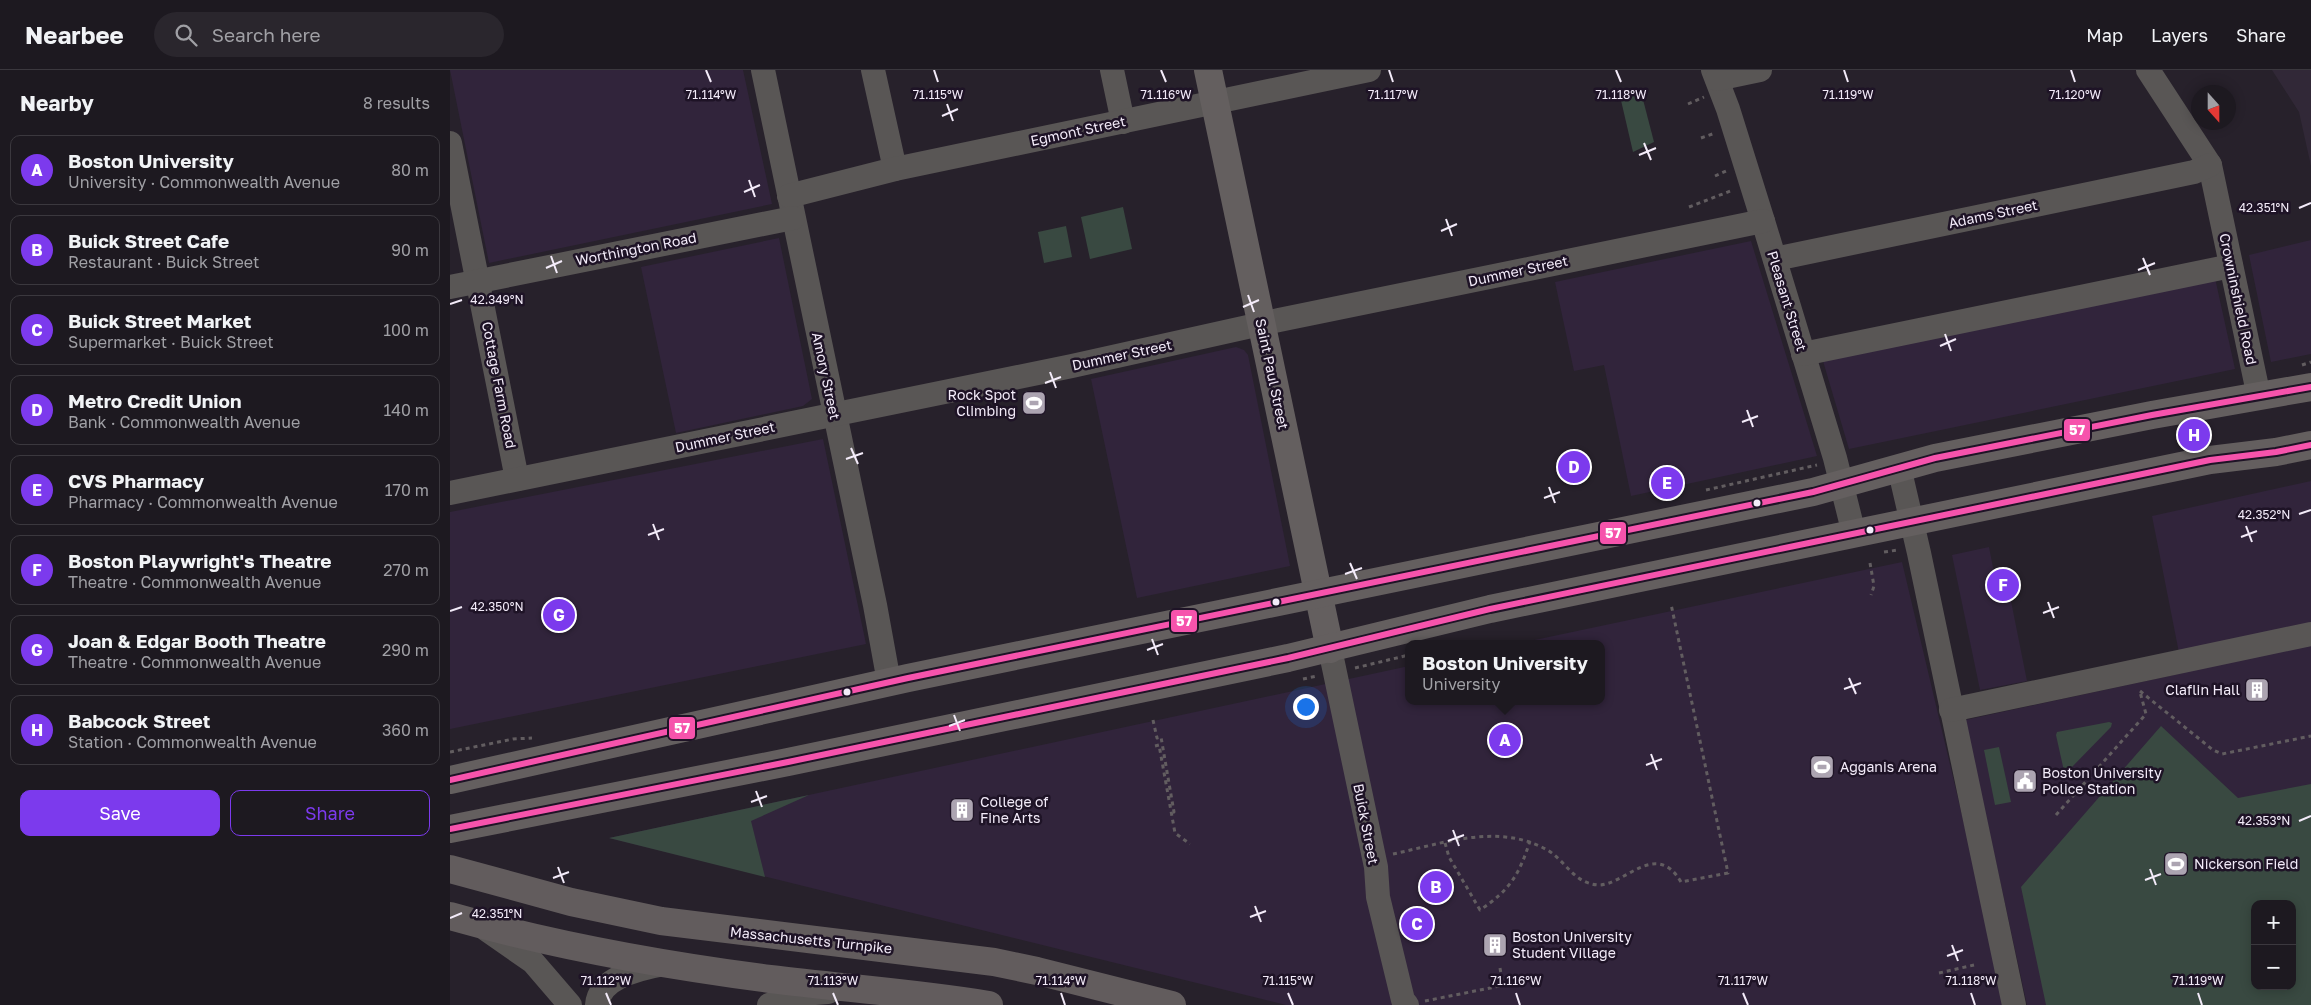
<!DOCTYPE html>
<html lang="en">
<head>
<meta charset="utf-8">
<style>
	body { margin:0; font-family:"Golos Text",sans-serif; background:#2a262d; color:#f1f3f6 }
	.controls { position:absolute; right:15px; bottom:15px; display:grid; overflow:hidden; border-radius:10px; box-shadow:0 2px 12px #0003 }
	.controls button { width:45px; height:45px; display:grid; place-items:center; padding:0; border:0; border-bottom:1px solid #3b383e; background:#1d1920; color:#f1f3f6; font:25px sans-serif }
	.compass { position:absolute; left:1741px; top:15px; width:45px; height:45px; border-radius:50%; background:#1d1920; box-shadow:0 2px 12px #0003; rotate:159deg }
	.you { position:absolute; left:855px; top:636px; width:18px; height:18px; margin:-12px; border:4px solid #fff; border-radius:50%; background:#1a73e8; box-shadow:0 0 0 8px #1a73e833 }
	.badge { display:grid; place-items:center; width:32px; height:32px; border-radius:50%; background:#7c3aed; color:#fff; font-size:16px; font-weight:700 }
	.pin { position:absolute; translate:-50% -50%; border:2px solid #fff; box-shadow:0 1px 5px #0006 }
	.popup { position:absolute; left:955px; top:570px; width:200px; height:65px; box-sizing:border-box; display:grid; place-content:center; border-radius:10px; background:#1d1920; filter:drop-shadow(0 1px 4px #0005); font-size:16px; white-space:nowrap; color:#a0a0a5 }
	.popup b { font-size:19px; color:#f1f3f6 }
	.popup::after { content:''; position:absolute; left:50%; top:100%; margin-left:-10px; border:10px solid transparent; border-top-color:#1d1920 }
	.list { margin:0; padding:0; list-style:none }
	h2 { display:flex; justify-content:space-between; align-items:center; height:65px; margin:0; padding:0 20px; font-size:21px }
	h2 small { font-size:16px; font-weight:400; color:#a0a0a5 }
	.list li { display:grid; grid-template-columns:32px 1fr auto; gap:15px; align-items:center; box-sizing:border-box; height:70px; margin:0 10px 10px; padding:0 10px; border:1px solid #3b383e; border-radius:10px }
	.list b { display:block; font-size:19px; white-space:nowrap }
	.list p { margin:0; font-size:16px; white-space:nowrap; color:#a0a0a5 }
	.list em { font-size:16px; font-style:normal; color:#a0a0a5 }
	.actions { display:flex; gap:10px; padding:15px 20px }
	.actions a { flex:1; padding:11px 0; border:1px solid #7c3aed; border-radius:10px; text-align:center; font-size:18px; color:#7c3aed }
	.actions .main { background:#7c3aed; color:#fff }
	.icon { flex:none; width:28px; height:28px; fill:none; stroke:currentColor; stroke-width:2; stroke-linecap:round; stroke-linejoin:round }
	.map { position:relative; flex:none; width:1861px; height:935px; overflow:hidden }
	header { display:flex; align-items:center; gap:30px; box-sizing:border-box; height:70px; padding:0 25px; background:#1d1920; border-bottom:1px solid #3b383e }
	header strong { font-size:24px }
	nav { display:flex; gap:28px; margin-inline-start:auto; font-size:18px }
	.search { width:350px; height:45px; background:#2a262d; display:flex; align-items:center; gap:12px; box-sizing:border-box; padding:0 18px; border-radius:28px; color:#a0a0a5; font-size:19px }
	main { display:flex }
	aside { flex:1; background:#1d1920 }
	.map>svg:first-child { display:block }
	.built { fill:#31243b; fill-rule:evenodd }
	.medical { fill:#312837 }
	.green { fill:#394941; fill-rule:evenodd }
	.lines { fill:none; stroke-linecap:round; stroke-linejoin:round }
	.path { stroke:#625d60; stroke-width:3; stroke-dasharray:4 4; stroke-linecap:butt }
	.minor { stroke:#595655; stroke-width:24 }
	.major { stroke:#645f5f; stroke-width:28 }
	.highway { stroke:#625c5d; stroke-width:28 }
	.bus-1-casing { stroke:#1e1326; stroke-width:10 }
	.bus-1 { stroke:#f653ac; stroke-width:6 }
	.ticks { fill:none; stroke:#f3ebf9; stroke-width:2 }
	.bus-dot { fill:#f3ebf9; stroke:#1e1326; stroke-width:2 }
	.labels { text-anchor:middle; stroke-width:5; stroke-linejoin:round; paint-order:stroke }
	.street-label { font-size:14px; fill:#f3ebf9; stroke:#1e1326 }
	.poi-label { font-size:14px; fill:#f3ebf9; stroke:#1e1326; text-anchor:start }
	.ticks-label { font-size:12px; text-anchor:middle; fill:#f3ebf9; stroke:#1e1326; stroke-width:5; stroke-linejoin:round; paint-order:stroke }
	.line-badge { stroke:#1e1326; stroke-width:2 }
	.badge-label { font-size:14px; text-anchor:middle; font-weight:bold; fill:#fff }
</style>
</head>
<body>
<header>
<strong>Nearbee</strong>
<div class="search"><svg class="icon" aria-label="search" viewBox="0 0 24 24"><circle cx="10" cy="10" r="6"/><path d="M15 15l6 6"/></svg>Search here</div>
<nav><a>Map</a><a>Layers</a><a>Share</a></nav>
</header>
<main>
<aside>
<h2>Nearby<small>8 results</small></h2>
<ul class="list">
<li><span class="badge">A</span><div><b>Boston University</b><p>University · Commonwealth Avenue</p></div><em>80 m</em></li>
<li><span class="badge">B</span><div><b>Buick Street Cafe</b><p>Restaurant · Buick Street</p></div><em>90 m</em></li>
<li><span class="badge">C</span><div><b>Buick Street Market</b><p>Supermarket · Buick Street</p></div><em>100 m</em></li>
<li><span class="badge">D</span><div><b>Metro Credit Union</b><p>Bank · Commonwealth Avenue</p></div><em>140 m</em></li>
<li><span class="badge">E</span><div><b>CVS Pharmacy</b><p>Pharmacy · Commonwealth Avenue</p></div><em>170 m</em></li>
<li><span class="badge">F</span><div><b>Boston Playwright's Theatre</b><p>Theatre · Commonwealth Avenue</p></div><em>270 m</em></li>
<li><span class="badge">G</span><div><b>Joan &amp; Edgar Booth Theatre</b><p>Theatre · Commonwealth Avenue</p></div><em>290 m</em></li>
<li><span class="badge">H</span><div><b>Babcock Street</b><p>Station · Commonwealth Avenue</p></div><em>360 m</em></li>
</ul>
<div class="actions"><a class="main">Save</a><a>Share</a></div>
</aside>
<div class="map">
<svg width="1861" height="935" viewBox="0 0 1861 935">
	<rect width="100%" height="100%" fill="#27212b"/>
	<g class="built">
		<path d="M0,0H293L322,134L39,193Z"/>
		<path d="M329,168L362,329L353,336L226,363L191,197Z"/>
		<path d="M1861,170V284L1821,292L1799,185Z"/>
		<path d="M1301,171L1367,386L1181,426L1154,295L1124,301L1105,212Z"/>
		<path d="M1765,208L1785,299L1399,379L1373,291Z"/>
		<path d="M786,277L794,280L798,285L840,496L687,528L641,309Z"/>
		<path d="M373,369L416,574L0,659V442Z"/>
		<path d="M1861,411V935H1577L1515,650L1733,603L1702,446ZM1805,834H1842V916H1805Z"/>
		<path d="M1539,477L1546,513L1557,511L1577,611L1530,620L1502,485Z"/>
		<path d="M1452,492L1557,935H836L159,768L959,596V631H1151V574H1066Z"/>
	</g>
	<path class="medical" d="M1822,0H1861V96L1849,42Z"/>
	<g class="green">
		<path d="M1190,18L1204,72L1183,82L1170,26Z"/>
		<path d="M673,137L682,179L640,189L631,147Z"/>
		<path d="M616,156L622,187L594,193L588,162Z"/>
		<path d="M1659,652L1662,653L1661,657L1619,700L1614,701L1606,665L1607,662Z"/>
		<path d="M1711,656L1788,728L1861,714V935H1596L1571,817ZM1805,834H1842V916H1805Z"/>
		<path d="M1549,677L1561,732L1545,735L1534,680Z"/>
		<path d="M359,725L301,751L315,807L159,768Z"/>
	</g>
	<g class="lines">
		<g class="path">
			<path d="M1238,34L1254,27"/>
			<path d="M1251,68L1265,63"/>
			<path d="M1265,106L1276,101"/>
			<path d="M1239,137L1283,120"/>
			<path d="M1852,295L1861,292"/>
			<path d="M1256,420L1367,395"/>
			<path d="M1434,482L1448,480"/>
			<path d="M1420,493L1424,516L1421,525"/>
			<path d="M905,598L959,585"/>
			<path d="M853,609L867,606"/>
			<path d="M1690,621L1763,680L1772,684L1861,666"/>
			<path d="M703,650L707,668L711,667L724,742L721,743"/>
			<path d="M705,676L709,675L725,763L740,774"/>
			<path d="M0,682L63,669L82,668"/>
			<path d="M1606,745L1696,644L1690,622"/>
			<path d="M995,773L999,787L1030,840C1060,820 1069,805 1080,771"/>
			<path d="M943,784C995,773 1050,752 1099,781C1117,793 1124,813 1148,815C1174,816 1206,769 1231,812L1278,803L1221,534"/>
			<path d="M1050,898L1053,916"/>
			<path d="M1489,903L1524,895"/>
			<path d="M975,931L1085,909"/>
		</g>
		<g class="minor">
			<path d="M313,0L425,535L439,612"/>
			<path d="M423,0L445,99"/>
			<path d="M662,0L673,52"/>
			<path d="M1263,0L1278,39L1313,151L1385,388L1404,464"/>
			<path d="M1698,0L1760,95L1809,327"/>
			<path d="M1267,9L1310,0"/>
			<path d="M0,73L67,409"/>
			<path d="M339,126L445,99L919,0"/>
			<path d="M1325,189L1744,102L1760,95"/>
			<path d="M0,217L343,148"/>
			<path d="M1353,284L1781,196"/>
			<path d="M1449,397L1469,483L1564,935"/>
			<path d="M0,423L622,296L829,250L1313,151"/>
			<path d="M880,579L926,797L928,827L953,930L957,935"/>
			<path d="M1501,640L1861,564"/>
			<path d="M37,860L83,892L120,935"/>
			<path d="M147,935C149,907 192,898 214,894"/>
			<path d="M319,935L353,924L378,922"/>
		</g>
		<g class="major">
			<path d="M758,0L880,579"/>
			<path d="M0,710L458,608L1363,422L1485,388L1702,345L1861,317"/>
			<path d="M0,759L338,692L838,588L1040,539L1760,390L1826,382L1861,375"/>
		</g>
		<g class="highway">
			<path d="M0,799L121,832L211,851L544,892L587,901L722,935"/>
			<path d="M0,846C105,876 212,895 320,909C393,918 466,923 539,935"/>
		</g>
		<defs>
			<g id="bus-1">
				<path d="M0,710L458,608L1363,422L1485,388L1702,345L1861,317"/>
				<path d="M0,759L338,692L838,588L1040,539L1760,390L1826,382L1861,375"/>
			</g>
		</defs>
		<use href="#bus-1" class="bus-1-casing"/>
		<use href="#bus-1" class="bus-1"/>
	</g>
	<path class="ticks" d="M256,0L261,12M484,0L488,12M711,0L716,12M939,0L943,12M1166,0L1171,12M1394,0L1398,12M1621,0L1625,12M497,34L503,51M492,46L508,39M1194,73L1201,90M1189,85L1206,78M299,110L305,127M294,122L310,115M1849,138L1861,133M996,149L1002,166M991,161L1007,154M101,186L107,203M1693,188L1700,205M96,198L112,191M1688,200L1705,193M798,225L804,242M0,234L12,230M793,237L809,230M1495,264L1501,281M1490,276L1506,269M600,302L606,318M595,313L611,307M1297,340L1303,357M1292,352L1308,346M401,378L408,394M396,389L413,383M1099,417L1105,433M1094,428L1110,422M1849,444L1861,440M203,454L209,470M1796,456L1802,472M198,465L214,459M1791,467L1807,461M900,493L907,509M895,504L912,498M1598,532L1604,548M0,541L12,537M1593,543L1609,537M702,569L708,585M697,580L713,574M1399,608L1406,624M1394,619L1411,613M504,645L510,661M499,656L515,650M1201,684L1207,700M1196,695L1212,689M306,721L312,737M301,732L317,726M1849,751L1861,746M1003,760L1009,776M998,771L1014,765M108,797L114,813M1700,799L1706,815M103,808L119,802M1695,810L1711,804M805,836L811,852M800,847L816,841M0,848L12,843M1502,875L1508,891M1497,886L1513,880M156,923L161,935M383,923L388,935M611,923L615,935M838,923L843,935M1066,923L1070,935M1293,923L1298,935M1521,923L1525,935M1748,923L1752,935"/>
	<defs>
		<symbol id="stadium-square" viewBox="-11 -11 22 22"><rect x="-9" y="-9" width="18" height="18" rx="4" fill="#aca4b1" stroke="#1e1326"/><path d="M0-5a6.5 5 0 1 0 0 10a6.5 5 0 1 0 0-10ZM-3.5-1.8h7v3.6h-7Z" fill="#fff"/></symbol>
		<symbol id="building-square" viewBox="-11 -11 22 22"><rect x="-9" y="-9" width="18" height="18" rx="4" fill="#aca4b1" stroke="#1e1326"/><path d="M-4-6H4V6H1V3H-1V6H-4ZM-2.5-4.3h1.7v1.8h-1.7ZM.8-4.3h1.7v1.8H.8ZM-2.5-1h1.7V.8h-1.7ZM.8-1h1.7V.8H.8Z" fill="#fff"/></symbol>
		<symbol id="civic-square" viewBox="-11 -11 22 22"><rect x="-9" y="-9" width="18" height="18" rx="4" fill="#aca4b1" stroke="#1e1326"/><path d="M-.6-6.5H3V-4.5H.6V-3L4-1V1h2V6H-6V1h2V-1L-.6-3ZM-1.2 2.5V6h2.4V2.5Z" fill="#fff"/></symbol>
	</defs>
	<g fill-rule="evenodd">
		<use href="#stadium-square" x="570" y="319" width="28" height="28"/>
		<use href="#building-square" x="1793" y="606" width="28" height="28"/>
		<use href="#stadium-square" x="1358" y="683" width="28" height="28"/>
		<use href="#civic-square" x="1561" y="697" width="28" height="28"/>
		<use href="#building-square" x="498" y="726" width="28" height="28"/>
		<use href="#stadium-square" x="1712" y="780" width="28" height="28"/>
		<use href="#building-square" x="1031" y="861" width="28" height="28"/>
	</g>
	<g class="bus-dot">
		<circle cx="1307" cy="433" r="4.5"/>
		<circle cx="1420" cy="460" r="4.5"/>
		<circle cx="826" cy="532" r="4.5"/>
		<circle cx="397" cy="622" r="4.5"/>
	</g>
	<g class="labels">
		<g class="street-label">
			<text transform="translate(628 61) rotate(-12)" y="5">Egmont Street</text>
			<text transform="translate(1543 144) rotate(-12)" y="5">Adams Street</text>
			<text transform="translate(186 179) rotate(-11)" y="5">Worthington Road</text>
			<text transform="translate(1068 201) rotate(-12)" y="5">Dummer Street</text>
			<text transform="translate(1788 229) rotate(78)" y="5">Crowninshield Road</text>
			<text transform="translate(1337 231) rotate(73)" y="5">Pleasant Street</text>
			<text transform="translate(672 285) rotate(-12)" y="5">Dummer Street</text>
			<text transform="translate(822 304) rotate(78)" y="5">Saint Paul Street</text>
			<text transform="translate(376 306) rotate(78)" y="5">Amory Street</text>
			<text transform="translate(49 315) rotate(79)" y="5">Cottage Farm Road</text>
			<text transform="translate(275 367) rotate(-12)" y="5">Dummer Street</text>
			<text transform="translate(916 754) rotate(79)" y="5">Buick Street</text>
			<text transform="translate(361 870) rotate(6)" y="5">Massachusetts Turnpike</text>
		</g>
		<g class="poi-label">
			<text x="566" y="330" text-anchor="end">Rock Spot<tspan x="566" dy="16">Climbing</tspan></text>
			<text x="1790" y="625" text-anchor="end">Claflin Hall</text>
			<text x="1390" y="702">Agganis Arena</text>
			<text x="1592" y="708">Boston University<tspan x="1592" dy="16">Police Station</tspan></text>
			<text x="530" y="737">College of<tspan x="530" dy="16">Fine Arts</tspan></text>
			<text x="1744" y="799">Nickerson Field</text>
			<text x="1062" y="872">Boston University<tspan x="1062" dy="16">Student Village</tspan></text>
		</g>
	</g>
	<g class="ticks-label">
		<text x="261" y="29">71.114°W</text>
		<text x="488" y="29">71.115°W</text>
		<text x="716" y="29">71.116°W</text>
		<text x="943" y="29">71.117°W</text>
		<text x="1171" y="29">71.118°W</text>
		<text x="1398" y="29">71.119°W</text>
		<text x="1625" y="29">71.120°W</text>
		<text x="1814" y="142">42.351°N</text>
		<text x="47" y="234">42.349°N</text>
		<text x="1814" y="449">42.352°N</text>
		<text x="47" y="541">42.350°N</text>
		<text x="1814" y="755">42.353°N</text>
		<text x="47" y="848">42.351°N</text>
		<text x="156" y="915">71.112°W</text>
		<text x="383" y="915">71.113°W</text>
		<text x="611" y="915">71.114°W</text>
		<text x="838" y="915">71.115°W</text>
		<text x="1066" y="915">71.116°W</text>
		<text x="1293" y="915">71.117°W</text>
		<text x="1521" y="915">71.118°W</text>
		<text x="1748" y="915">71.119°W</text>
	</g>
	<g class="line-badge">
		<rect x="1613" y="348" width="28" height="24" rx="5" fill="#f653ac"/>
		<rect x="1149" y="451" width="28" height="24" rx="5" fill="#f653ac"/>
		<rect x="720" y="539" width="28" height="24" rx="5" fill="#f653ac"/>
		<rect x="218" y="646" width="28" height="24" rx="5" fill="#f653ac"/>
	</g>
	<g class="badge-label">
		<text x="1627" y="365">57</text>
		<text x="1163" y="468">57</text>
		<text x="734" y="556">57</text>
		<text x="232" y="663">57</text>
	</g>
</svg>
<div class="controls">
<button>+</button>
<button>−</button>
</div>
<svg class="compass" viewBox="-18 -18 36 36"><path d="M0-13l5 13h-10z" fill="#e53935"/><path d="M0 13l5-13h-10z" fill="#a0a0a5"/></svg>
<div class="you"></div>
<div class="pin badge" style="left:1055px;top:670px">A</div>
<div class="popup"><b>Boston University</b>University</div>
<div class="pin badge" style="left:986px;top:817px">B</div>
<div class="pin badge" style="left:967px;top:854px">C</div>
<div class="pin badge" style="left:1124px;top:397px">D</div>
<div class="pin badge" style="left:1217px;top:413px">E</div>
<div class="pin badge" style="left:1553px;top:515px">F</div>
<div class="pin badge" style="left:109px;top:545px">G</div>
<div class="pin badge" style="left:1744px;top:365px">H</div>
</div>
</main>
</body>
</html>
